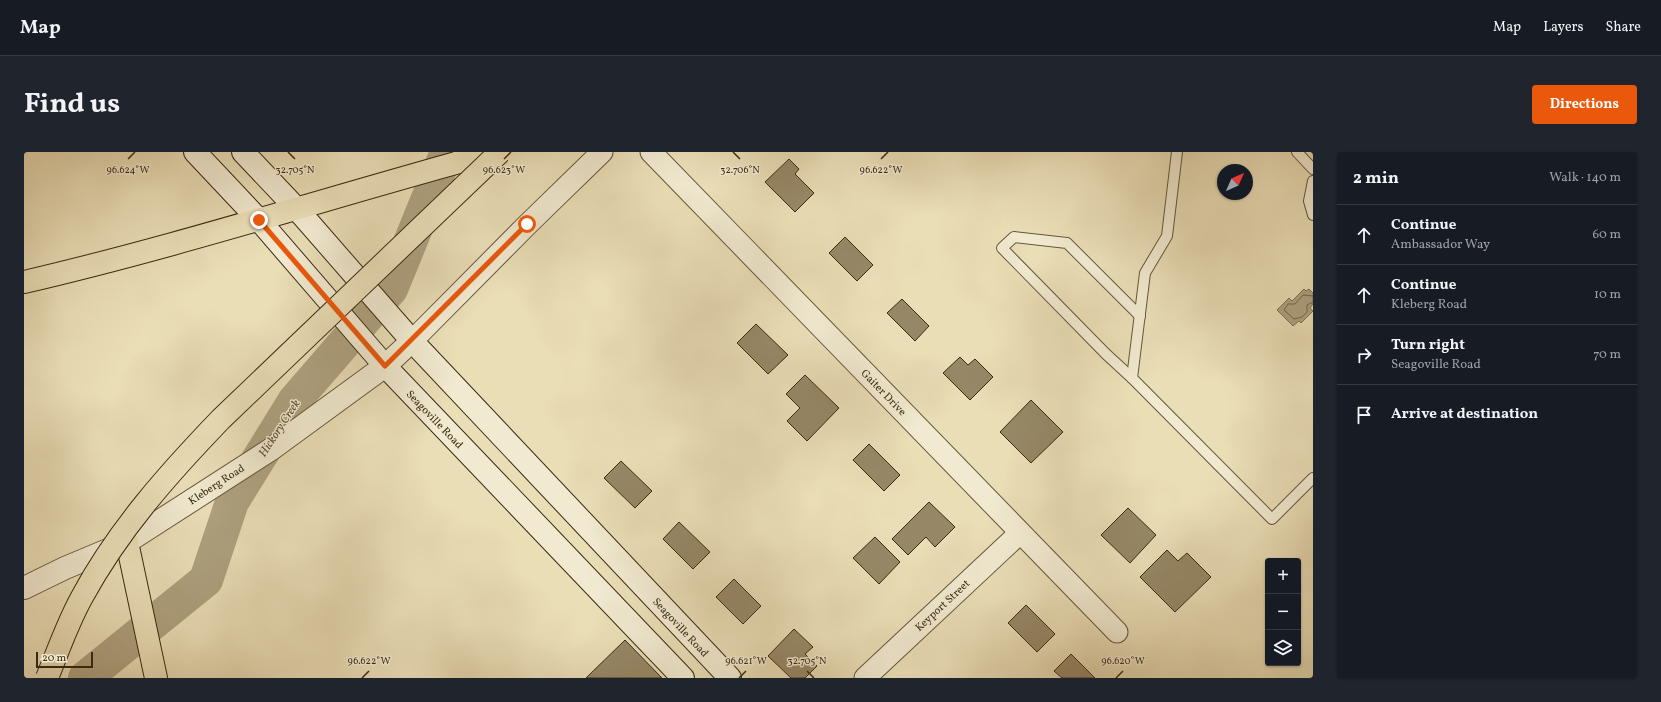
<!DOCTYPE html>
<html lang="en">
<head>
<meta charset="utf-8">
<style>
	body { margin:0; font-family:Vollkorn,serif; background:#20242c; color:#f1f3f6 }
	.controls { position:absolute; right:12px; bottom:12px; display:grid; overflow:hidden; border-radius:4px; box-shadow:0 1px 3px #0004 }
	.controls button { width:36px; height:36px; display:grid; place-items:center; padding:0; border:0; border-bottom:1px solid #363941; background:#171b24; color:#f1f3f6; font:20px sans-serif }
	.compass { position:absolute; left:1193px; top:12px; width:36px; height:36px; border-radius:50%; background:#171b24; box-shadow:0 1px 3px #0004; rotate:45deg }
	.scale { position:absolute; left:12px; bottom:10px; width:57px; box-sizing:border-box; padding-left:4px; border:2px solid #3b2a11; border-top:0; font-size:11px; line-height:14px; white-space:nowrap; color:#3b2a11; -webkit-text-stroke:3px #f1ead0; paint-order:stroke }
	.stop { position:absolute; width:12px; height:12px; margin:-9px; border:3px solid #ea580c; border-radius:50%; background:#fff }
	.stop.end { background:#ea580c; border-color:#fff; box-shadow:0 1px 4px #0008 }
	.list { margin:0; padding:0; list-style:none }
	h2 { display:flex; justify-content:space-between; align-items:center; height:52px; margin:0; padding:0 16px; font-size:17px }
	h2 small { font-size:13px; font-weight:400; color:#9ea1a6 }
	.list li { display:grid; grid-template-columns:26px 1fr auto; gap:12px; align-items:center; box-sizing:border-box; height:60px; padding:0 16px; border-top:1px solid #363941 }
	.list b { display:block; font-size:15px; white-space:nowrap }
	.list p { margin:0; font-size:13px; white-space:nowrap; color:#9ea1a6 }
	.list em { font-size:13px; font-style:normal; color:#9ea1a6 }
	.icon { flex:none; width:22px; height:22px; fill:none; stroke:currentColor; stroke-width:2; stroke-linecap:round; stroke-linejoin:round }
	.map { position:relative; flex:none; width:1289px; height:526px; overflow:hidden; border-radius:4px }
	header { display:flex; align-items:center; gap:24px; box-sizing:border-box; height:56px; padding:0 20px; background:#171b24; border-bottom:1px solid #363941 }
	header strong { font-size:19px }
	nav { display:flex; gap:22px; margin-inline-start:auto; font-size:14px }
	.intro { display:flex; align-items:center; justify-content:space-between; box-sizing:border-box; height:96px; padding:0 24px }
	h1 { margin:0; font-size:28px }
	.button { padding:10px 18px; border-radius:4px; background:#ea580c; color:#fff; font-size:14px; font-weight:700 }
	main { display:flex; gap:24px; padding:0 24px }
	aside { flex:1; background:#171b24; border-radius:4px; box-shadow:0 1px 3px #0004 }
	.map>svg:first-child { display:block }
	.water { fill:#aea17f; stroke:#807153 }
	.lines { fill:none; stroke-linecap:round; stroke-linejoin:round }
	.shore { stroke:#746648; stroke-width:1 }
	.river { stroke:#aea17f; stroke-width:34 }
	.building { fill:#968867; stroke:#3b2a11 }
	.service-casing { stroke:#67573a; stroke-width:12 }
	.minor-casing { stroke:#67573a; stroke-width:23 }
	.tertiary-casing { stroke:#67573a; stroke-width:24 }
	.secondary-casing { stroke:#3b2a11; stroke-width:24 }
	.motorway-casing { stroke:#3b2a11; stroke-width:24 }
	.service { stroke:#f1ead0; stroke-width:10 }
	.minor { stroke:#f1ead0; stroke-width:21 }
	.tertiary { stroke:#f1ead0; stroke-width:22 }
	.secondary { stroke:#f1ead0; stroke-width:22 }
	.motorway { stroke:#eadeb7; stroke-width:22 }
	.motorway-bridge-casing { stroke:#3b2a11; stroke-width:24; stroke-linecap:butt }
	.motorway-bridge { stroke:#eadeb7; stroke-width:22 }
	.route { stroke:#ea580c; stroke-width:5 }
	.ticks { fill:none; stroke:#3b2a11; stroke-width:1.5 }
	.labels { text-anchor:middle; stroke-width:3; stroke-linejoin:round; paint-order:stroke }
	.street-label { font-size:11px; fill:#3b2a11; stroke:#f1ead0 }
	.water-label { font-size:12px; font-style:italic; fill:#5e4e32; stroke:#f1ead0 }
	.ticks-label { font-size:10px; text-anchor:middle; fill:#3b2a11; stroke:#f1ead0; stroke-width:3; stroke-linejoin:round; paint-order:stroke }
</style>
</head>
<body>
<header>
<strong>Map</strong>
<nav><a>Map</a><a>Layers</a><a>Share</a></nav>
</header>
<div class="intro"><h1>Find us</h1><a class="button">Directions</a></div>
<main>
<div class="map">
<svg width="1289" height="526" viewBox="0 0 1289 526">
	<rect width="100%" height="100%" fill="#eadeb7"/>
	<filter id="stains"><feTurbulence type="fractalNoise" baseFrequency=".005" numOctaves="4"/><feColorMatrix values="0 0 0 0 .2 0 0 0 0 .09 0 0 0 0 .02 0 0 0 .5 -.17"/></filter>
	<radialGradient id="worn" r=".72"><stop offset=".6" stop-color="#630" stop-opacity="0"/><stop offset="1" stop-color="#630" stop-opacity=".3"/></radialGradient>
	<path class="water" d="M1280,137L1282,139L1285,137L1289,141V152L1286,156L1289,159L1277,171L1275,169L1269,174L1253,158L1265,146L1268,149Z"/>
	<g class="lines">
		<path class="shore" d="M1289,144L1279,143L1271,152H1264L1260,158L1270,167L1278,165L1283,160V153L1289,150"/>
		<path class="river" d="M61,526L182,428L208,350L271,248L367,137L423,0"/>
	</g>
	<g class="building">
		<path d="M765,7L775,17L771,22L790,41L771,60L741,30Z"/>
		<path d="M821,85L849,113L833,129L805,101Z"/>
		<path d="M878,147L905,174L891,189L863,161Z"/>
		<path d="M732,172L764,203L744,222L713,191Z"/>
		<path d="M936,205L944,213L951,207L969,225L946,248L919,221Z"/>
		<path d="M781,223L815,256L783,289L763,269L776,256L762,242Z"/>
		<path d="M1007,248L1039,280L1007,311L976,280Z"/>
		<path d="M845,292L876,323L860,339L829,308Z"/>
		<path d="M597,309L628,339L611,356L580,326Z"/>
		<path d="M905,350L931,375L911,395L902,385L884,403L868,387Z"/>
		<path d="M1104,356L1132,383L1106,411L1077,383Z"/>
		<path d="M655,370L686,400L669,417L639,387Z"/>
		<path d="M851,385L876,410L855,432L829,406Z"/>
		<path d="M1143,398L1154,409L1163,401L1187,425L1151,460L1116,425Z"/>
		<path d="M710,427L737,454L719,472L692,445Z"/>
		<path d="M1002,453L1031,482L1013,500L984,471Z"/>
		<path d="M770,477L789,495L781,502L793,514L781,526H767L744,504Z"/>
		<path d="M601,488L638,526H562Z"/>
		<path d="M1047,502L1071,526H1038L1030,519Z"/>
	</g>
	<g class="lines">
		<defs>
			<g id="service">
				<path d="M1153,0L1143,84L1121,121L1108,226L1248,367L1289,326"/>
				<path d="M1273,0L1289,17"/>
				<path d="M1289,29L1285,49L1289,63"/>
				<path d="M1108,226L1082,202L978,96L990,85L1043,91L1116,164"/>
			</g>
			<g id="minor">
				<path d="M627,0L1093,480"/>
				<path d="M388,189L503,73L578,0"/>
				<path d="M841,526L996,381"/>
			</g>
			<path id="tertiary" d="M0,436L41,416L103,390L246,298L361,214L388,189"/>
			<g id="secondary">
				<path d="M171,0L235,68L361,214L659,526"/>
				<path d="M219,0L272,56L388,189L706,526"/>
			</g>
			<g id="motorway">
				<path d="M0,130C146,96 288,51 432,11L460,0"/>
				<path d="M103,390L132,526"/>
			</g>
		</defs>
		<use href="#service" class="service-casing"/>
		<use href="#minor" class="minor-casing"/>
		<use href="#tertiary" class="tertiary-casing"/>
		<use href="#secondary" class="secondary-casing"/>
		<use href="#motorway" class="motorway-casing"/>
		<use href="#service" class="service"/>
		<use href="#minor" class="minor"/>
		<use href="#tertiary" class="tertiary"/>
		<use href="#secondary" class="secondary"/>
		<use href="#motorway" class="motorway"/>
		<defs>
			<path id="motorway-bridge" d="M23,526C34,499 44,470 58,445C94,378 145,321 197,267L476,0"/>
		</defs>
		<use href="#motorway-bridge" class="motorway-bridge-casing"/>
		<use href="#motorway-bridge" class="motorway-bridge"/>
	</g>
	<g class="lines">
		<path class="route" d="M235,68L361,214L503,72"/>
	</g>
	<path class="ticks" d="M264,0L271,7M709,0L716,7M104,7L111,0M480,7L487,0M857,7L864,0M783,519L790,526M338,526L345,519M715,526L722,519M1092,526L1099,519"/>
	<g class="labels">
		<g class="street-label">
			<text transform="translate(860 240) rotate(46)" y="4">Gaiter Drive</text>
			<text transform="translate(411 267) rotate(46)" y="4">Seagoville Road</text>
			<text transform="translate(192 332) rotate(-33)" y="4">Kleberg Road</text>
			<text transform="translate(918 453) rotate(-43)" y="4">Keyport Street</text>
			<text transform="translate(657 475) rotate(47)" y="4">Seagoville Road</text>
		</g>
		<g class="water-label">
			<text transform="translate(255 276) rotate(-57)" y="4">Hickory Creek</text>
		</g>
	</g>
	<g class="ticks-label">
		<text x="104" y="21">96.624°W</text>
		<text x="271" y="21">32.705°N</text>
		<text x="480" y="21">96.623°W</text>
		<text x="716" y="21">32.706°N</text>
		<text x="857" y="21">96.622°W</text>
		<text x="345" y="512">96.622°W</text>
		<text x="722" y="512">96.621°W</text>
		<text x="783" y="512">32.705°N</text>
		<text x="1099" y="512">96.620°W</text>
	</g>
	<rect width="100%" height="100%" filter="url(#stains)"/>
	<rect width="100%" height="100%" fill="url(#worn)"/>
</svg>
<div class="controls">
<button>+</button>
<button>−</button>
<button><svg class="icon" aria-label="layers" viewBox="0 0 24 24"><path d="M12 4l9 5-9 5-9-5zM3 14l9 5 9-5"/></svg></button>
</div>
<svg class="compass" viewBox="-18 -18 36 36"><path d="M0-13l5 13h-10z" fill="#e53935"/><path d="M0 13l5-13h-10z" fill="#9ea1a6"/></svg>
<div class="scale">20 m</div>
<div class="stop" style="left:503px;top:72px"></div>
<div class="stop end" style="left:235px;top:68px"></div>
</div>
<aside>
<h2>2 min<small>Walk · 140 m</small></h2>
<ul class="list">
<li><svg class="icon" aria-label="ahead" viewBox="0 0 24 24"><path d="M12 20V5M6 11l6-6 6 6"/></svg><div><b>Continue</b><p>Ambassador Way</p></div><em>60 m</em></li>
<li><svg class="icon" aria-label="ahead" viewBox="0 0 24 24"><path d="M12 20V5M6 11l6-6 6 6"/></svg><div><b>Continue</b><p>Kleberg Road</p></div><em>10 m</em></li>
<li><svg class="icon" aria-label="right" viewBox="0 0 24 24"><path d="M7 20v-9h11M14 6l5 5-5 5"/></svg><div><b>Turn right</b><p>Seagoville Road</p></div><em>70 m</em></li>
<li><svg class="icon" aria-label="arrive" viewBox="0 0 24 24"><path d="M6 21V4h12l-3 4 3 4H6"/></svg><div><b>Arrive at destination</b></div></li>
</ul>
</aside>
</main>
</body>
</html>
